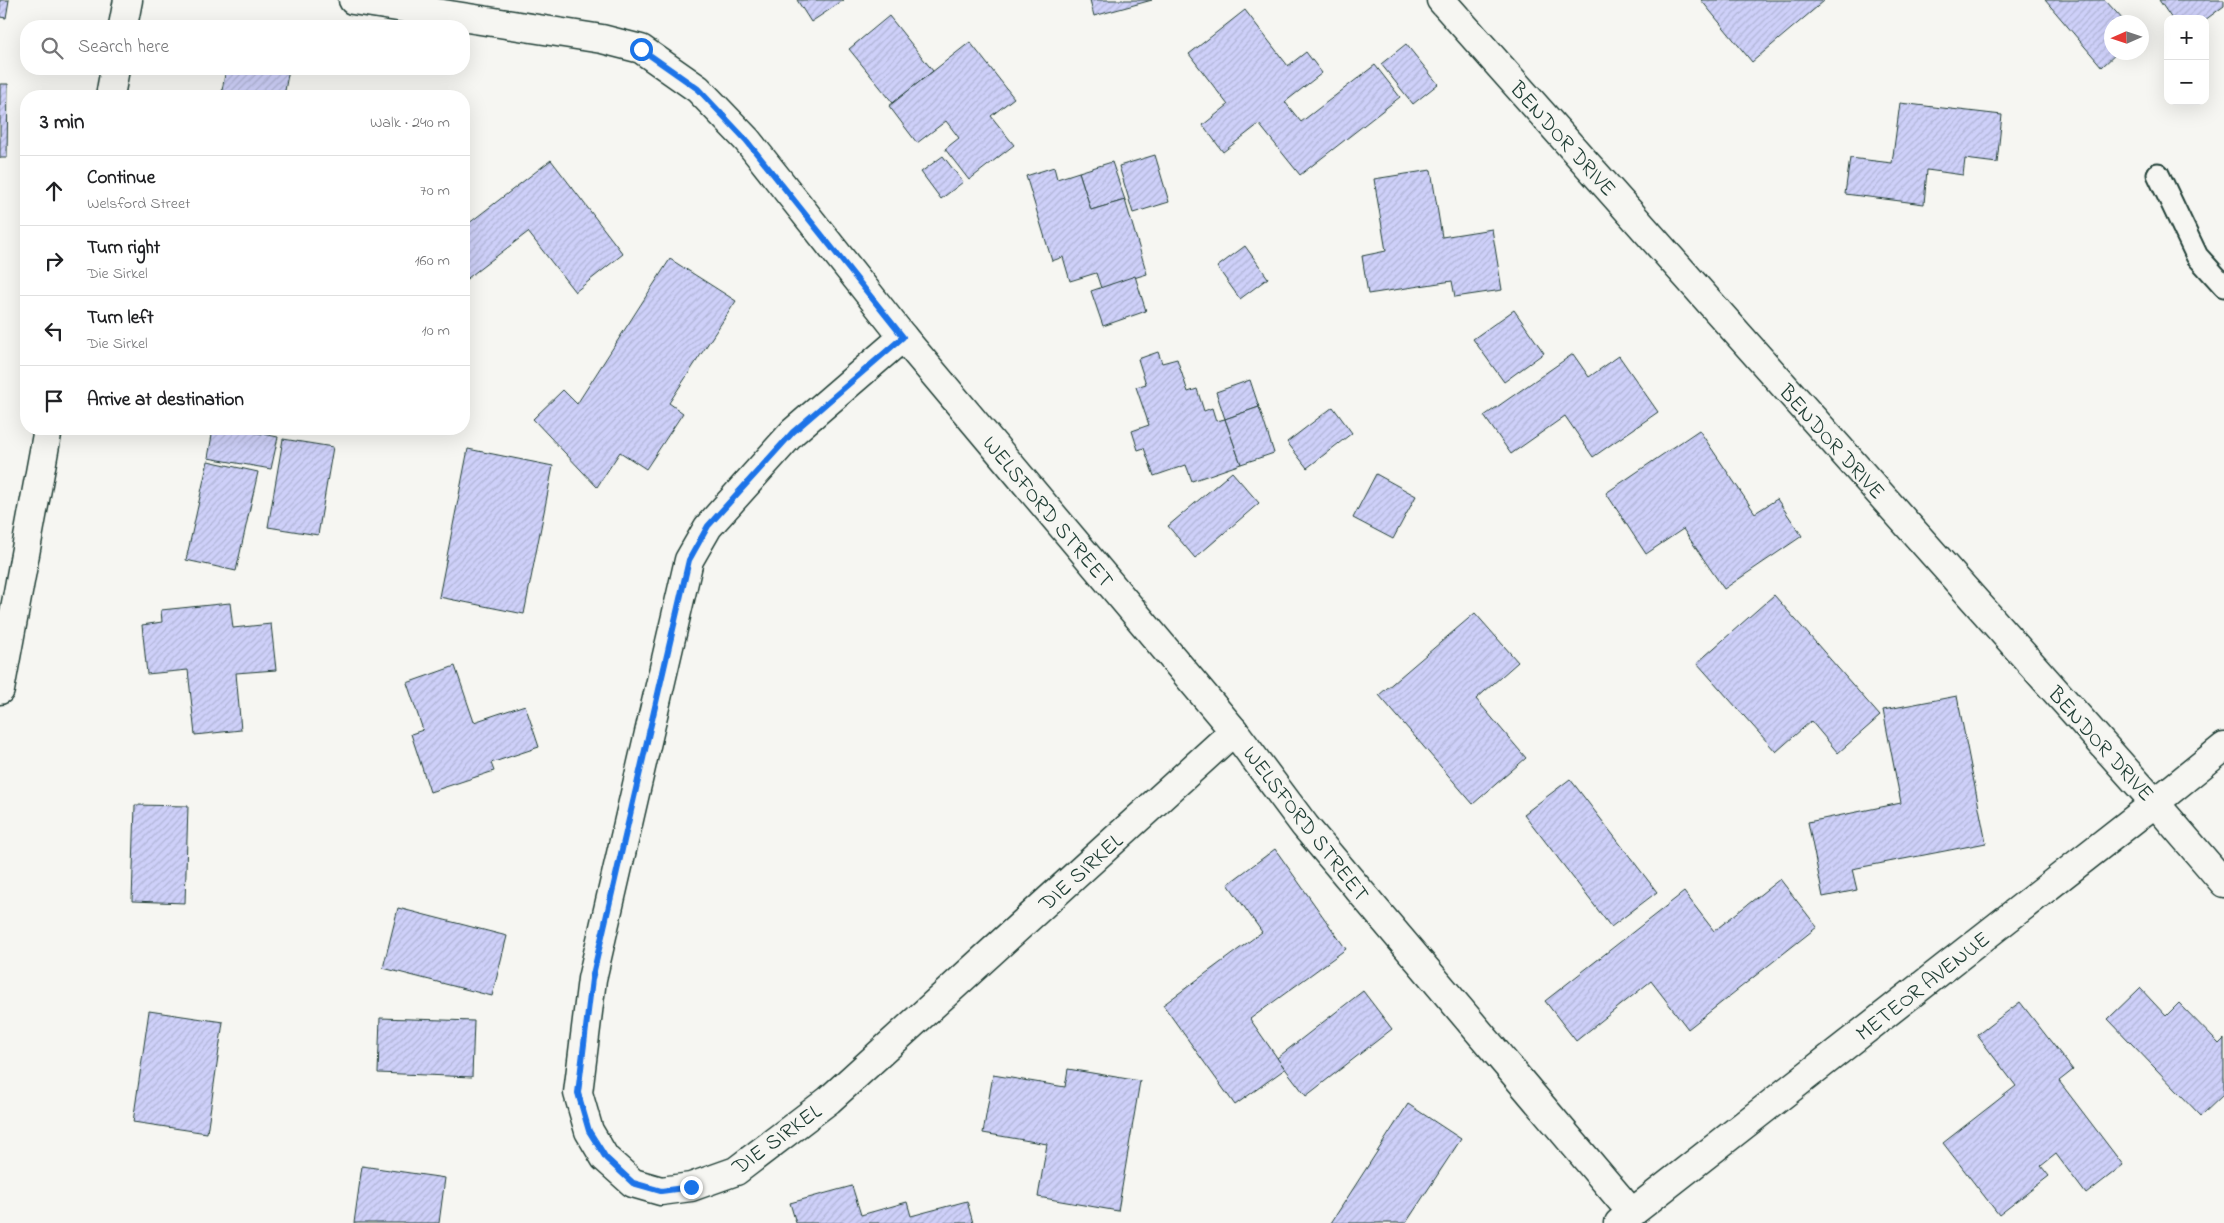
<!DOCTYPE html>
<html lang="en">
<head>
<meta charset="utf-8">
<style>
	body { margin:0; font-family:"Indie Flower",sans-serif; background:#f6f6f6; color:#202124 }
	.controls { position:absolute; right:15px; top:15px; display:grid; overflow:hidden; border-radius:10px; box-shadow:0 5px 20px #0002 }
	.controls button { width:45px; height:45px; display:grid; place-items:center; padding:0; border:0; border-bottom:1px solid #e0e0e0; background:#fff; color:#202124; font:25px sans-serif }
	.compass { position:absolute; left:2104px; top:15px; width:45px; height:45px; border-radius:50%; background:#fff; box-shadow:0 5px 20px #0002; rotate:267deg }
	.stop { position:absolute; width:15px; height:15px; margin:-11px; border:4px solid #1a73e8; border-radius:50%; background:#fff }
	.stop.end { background:#1a73e8; border-color:#fff; box-shadow:0 1px 5px #0008 }
	.list { margin:0; padding:0; list-style:none }
	h2 { display:flex; justify-content:space-between; align-items:center; height:65px; margin:0; padding:0 20px; font-size:21px }
	h2 small { font-size:16px; font-weight:400; color:#757577 }
	.list li { display:grid; grid-template-columns:32px 1fr auto; gap:15px; align-items:center; box-sizing:border-box; height:70px; padding:0 20px; border-top:1px solid #e0e0e0 }
	.list b { display:block; font-size:19px; white-space:nowrap }
	.list p { margin:0; font-size:16px; white-space:nowrap; color:#757577 }
	.list em { font-size:16px; font-style:normal; color:#757577 }
	.icon { flex:none; width:28px; height:28px; fill:none; stroke:currentColor; stroke-width:2; stroke-linecap:round; stroke-linejoin:round }
	.map { position:relative; flex:none; width:2224px; height:1223px; overflow:hidden }
	.search { position:absolute; background:#fff; box-shadow:0 5px 20px #0002; left:20px; top:20px; width:450px; height:55px; display:flex; align-items:center; gap:12px; box-sizing:border-box; padding:0 18px; border-radius:20px; color:#757577; font-size:19px }
	.panel { position:absolute; background:#fff; box-shadow:0 5px 20px #0002; left:20px; top:90px; width:450px; height:345px; border-radius:20px }
	.map>svg:first-child { display:block }
	.building { fill:url(#building-hatch); stroke:#1f3d34 }
	.lines { fill:none; stroke-linecap:round; stroke-linejoin:round }
	.service-casing { stroke:#1f3d34; stroke-width:25 }
	.minor-casing { stroke:#1f3d34; stroke-width:31 }
	.service { stroke:#f6f6f2; stroke-width:21 }
	.minor { stroke:#f6f6f2; stroke-width:28 }
	.route { stroke:#1a73e8; stroke-width:6 }
	.labels { text-anchor:middle; stroke-width:4.5; stroke-linejoin:round; paint-order:stroke }
	.street-label { font-size:22px; fill:#1f3d34; stroke:#f6f6f2 }
</style>
</head>
<body>
<div class="map">
<svg width="2224" height="1223" viewBox="0 0 2224 1223">
	<defs>
		<pattern id="building-hatch" width="6" height="6" patternUnits="userSpaceOnUse" patternTransform="scale(1.25)"><rect width="6" height="6" fill="#ced0f9"/><path d="M-1 1l2-2M0 6l6-6M5 7l2-2" fill="none" stroke="#b0b4d6"/></pattern>
	</defs>
	<rect width="100%" height="100%" fill="#f6f6f2"/>
	<filter id="ink" filterUnits="userSpaceOnUse"><feTurbulence type="fractalNoise" baseFrequency=".02" numOctaves="2"/><feDisplacementMap in="SourceGraphic" scale="10" xChannelSelector="R" yChannelSelector="G"/><feConvolveMatrix kernelMatrix="1 2 1 2 8 2 1 2 1" color-interpolation-filters="sRGB"/></filter>
	<g filter="url(#ink)">
		<g class="building">
			<path d="M0,0H9L6,18L0,17Z"/>
			<path d="M797,0H844L811,22Z"/>
			<path d="M1090,0H1152L1094,16Z"/>
			<path d="M1701,0H1823L1824,1L1752,62Z"/>
			<path d="M2045,0H2105L2125,22H2112V52H2118L2102,67Z"/>
			<path d="M2159,0H2224V6L2205,20L2172,19Z"/>
			<path d="M1245,10L1288,66L1306,52L1322,73L1285,102L1301,122L1375,65L1400,97L1300,175L1259,124L1223,152L1203,125L1228,105L1189,54Z"/>
			<path d="M889,16L933,71L893,103L849,49Z"/>
			<path d="M970,42L1014,98L991,116L1014,145L969,180L945,149L959,138L946,121L917,143L889,106Z"/>
			<path d="M1406,44L1438,84L1413,104L1381,64Z"/>
			<path d="M226,69H289L284,96H221Z"/>
			<path d="M0,84H8L7,158H0Z"/>
			<path d="M1900,103L2002,115L1997,163L1965,159L1963,175L1927,170L1924,204L1845,194L1850,158L1892,163Z"/>
			<path d="M1155,155L1169,202L1133,213L1119,166Z"/>
			<path d="M943,156L963,182L941,199L921,172Z"/>
			<path d="M551,160L623,254L575,292L528,232L464,281V227Z"/>
			<path d="M1112,162L1125,200L1091,210L1079,172Z"/>
			<path d="M1054,167L1057,179L1079,172L1091,210L1125,200L1147,274L1101,288L1096,273L1070,281L1063,257L1052,261L1026,176Z"/>
			<path d="M1431,170L1442,237L1492,229L1502,290L1455,297L1452,281L1368,294L1362,256L1386,251L1374,179Z"/>
			<path d="M1245,246L1268,278L1240,299L1217,267Z"/>
			<path d="M670,259L736,301L669,403L683,413L646,469L620,452L597,487L533,419L563,390L577,404Z"/>
			<path d="M1135,276L1146,311L1103,326L1091,291Z"/>
			<path d="M1514,310L1544,353L1504,382L1473,339Z"/>
			<path d="M1158,352L1162,363L1177,359L1188,392L1197,389L1204,411L1212,408L1216,421L1225,419L1241,464L1192,481L1186,465L1154,476L1144,448L1138,450L1132,431L1149,425L1136,387L1146,384L1138,359Z"/>
			<path d="M1573,354L1589,377L1619,356L1658,412L1593,457L1565,416L1511,454L1484,416Z"/>
			<path d="M1250,380L1259,407L1225,419L1216,392Z"/>
			<path d="M1259,407L1274,453L1241,464L1225,419Z"/>
			<path d="M1333,407L1352,433L1307,468L1287,442Z"/>
			<path d="M213,429H237L278,437L271,469L208,458Z"/>
			<path d="M1699,430L1755,513L1777,499L1802,536L1724,589L1683,529L1646,554L1606,493Z"/>
			<path d="M283,439L333,447L318,535L268,527Z"/>
			<path d="M468,449L553,466L524,614L439,597Z"/>
			<path d="M208,461L258,472L236,571L186,560Z"/>
			<path d="M1232,472L1259,503L1195,558L1168,526Z"/>
			<path d="M1376,474L1416,496L1393,539L1353,518Z"/>
			<path d="M1774,595L1880,716L1838,753L1811,721L1776,752L1697,663Z"/>
			<path d="M230,603L233,628L271,624L276,670L236,673L241,730L195,735L188,670L147,674L142,625L162,622L161,610Z"/>
			<path d="M1475,613L1518,662L1476,699L1526,758L1473,804L1379,695Z"/>
			<path d="M455,666L474,722L525,705L539,747L491,763L494,771L430,792L411,734L423,730L407,683Z"/>
			<path d="M1957,696L1986,843L1852,869L1857,890L1823,897L1808,822L1901,803L1883,710Z"/>
			<path d="M1570,779L1657,892L1611,927L1524,814Z"/>
			<path d="M135,805L188,806L185,903L132,901Z"/>
			<path d="M1275,849L1346,949L1250,1019L1285,1069L1235,1105L1163,1005L1262,932L1228,884Z"/>
			<path d="M1780,879L1817,927L1688,1029L1651,981L1576,1041L1545,1001L1684,892L1714,931Z"/>
			<path d="M398,908L507,936L492,996L383,968Z"/>
			<path d="M2140,988L2166,1016L2179,1003L2219,1044L2224,1039V1094L2201,1116L2108,1019Z"/>
			<path d="M1363,991L1392,1029L1306,1096L1277,1058Z"/>
			<path d="M2020,1002L2073,1070L2059,1081L2123,1165L2086,1194L2056,1154L2041,1166L2049,1176L1999,1215L1943,1143L2016,1086L1977,1035Z"/>
			<path d="M149,1011L223,1022L207,1133L133,1122Z"/>
			<path d="M380,1018L474,1021L472,1077L378,1073Z"/>
			<path d="M1068,1069L1140,1081L1118,1211L1038,1197L1047,1144L983,1133L993,1075L1065,1087Z"/>
			<path d="M1408,1104L1461,1139L1406,1223H1331Z"/>
			<path d="M362,1166L445,1178L439,1223H354Z"/>
			<path d="M852,1186L861,1215L907,1202L911,1216L967,1201L973,1223H796L790,1203Z"/>
		</g>
		<g class="lines">
			<defs>
				<path id="service" d="M2158,174L2197,256L2224,286"/>
				<g id="minor">
					<path d="M353,0L602,39L641,49L698,89L747,140L903,337L1234,731L1305,826L1632,1213"/>
					<path d="M1441,0L2155,803L2224,883"/>
					<path d="M123,26L128,0"/>
					<path d="M110,96L115,69"/>
					<path d="M903,337L793,432L708,527L689,560L592,979L578,1093L589,1131L605,1158L633,1183L661,1191L691,1187L736,1171L829,1100L1234,731"/>
					<path d="M0,690L48,429"/>
					<path d="M1619,1223L2155,803L2224,747"/>
				</g>
			</defs>
			<use href="#service" class="service-casing"/>
			<use href="#minor" class="minor-casing"/>
			<use href="#service" class="service"/>
			<use href="#minor" class="minor"/>
		</g>
	</g>
	<g class="lines" filter="url(#ink)">
		<path class="route" d="M641,49L698,89L746,140L903,337L793,432L708,526L689,560L592,979L578,1093L589,1131L606,1158L633,1183L661,1191L691,1187"/>
	</g>
	<g class="labels">
		<g class="street-label">
			<text transform="translate(1564 138) rotate(48)" y="8">BENDOR DRIVE</text>
			<text transform="translate(1833 441) rotate(48)" y="8">BENDOR DRIVE</text>
			<text transform="translate(1049 511) rotate(50)" y="8">WELSFORD STREET</text>
			<text transform="translate(2102 743) rotate(48)" y="8">BENDOR DRIVE</text>
			<text transform="translate(1307 823) rotate(52)" y="8">WELSFORD STREET</text>
			<text transform="translate(1080 871) rotate(-42)" y="8">DIE SIRKEL</text>
			<text transform="translate(1922 985) rotate(-38)" y="8">METEOR AVENUE</text>
			<text transform="translate(776 1138) rotate(-36)" y="8">DIE SIRKEL</text>
		</g>
	</g>
</svg>
<div class="controls">
<button>+</button>
<button>−</button>
</div>
<svg class="compass" viewBox="-18 -18 36 36"><path d="M0-13l5 13h-10z" fill="#e53935"/><path d="M0 13l5-13h-10z" fill="#757577"/></svg>
<div class="stop" style="left:641px;top:49px"></div>
<div class="stop end" style="left:691px;top:1187px"></div>
<div class="search"><svg class="icon" aria-label="search" viewBox="0 0 24 24"><circle cx="10" cy="10" r="6"/><path d="M15 15l6 6"/></svg>Search here</div>
<section class="panel">
<h2>3 min<small>Walk · 240 m</small></h2>
<ul class="list">
<li><svg class="icon" aria-label="ahead" viewBox="0 0 24 24"><path d="M12 20V5M6 11l6-6 6 6"/></svg><div><b>Continue</b><p>Welsford Street</p></div><em>70 m</em></li>
<li><svg class="icon" aria-label="right" viewBox="0 0 24 24"><path d="M7 20v-9h11M14 6l5 5-5 5"/></svg><div><b>Turn right</b><p>Die Sirkel</p></div><em>160 m</em></li>
<li><svg class="icon" aria-label="left" viewBox="0 0 24 24"><path d="M17 20v-9H6M10 6l-5 5 5 5"/></svg><div><b>Turn left</b><p>Die Sirkel</p></div><em>10 m</em></li>
<li><svg class="icon" aria-label="arrive" viewBox="0 0 24 24"><path d="M6 21V4h12l-3 4 3 4H6"/></svg><div><b>Arrive at destination</b></div></li>
</ul>
</section>
</div>
</body>
</html>
